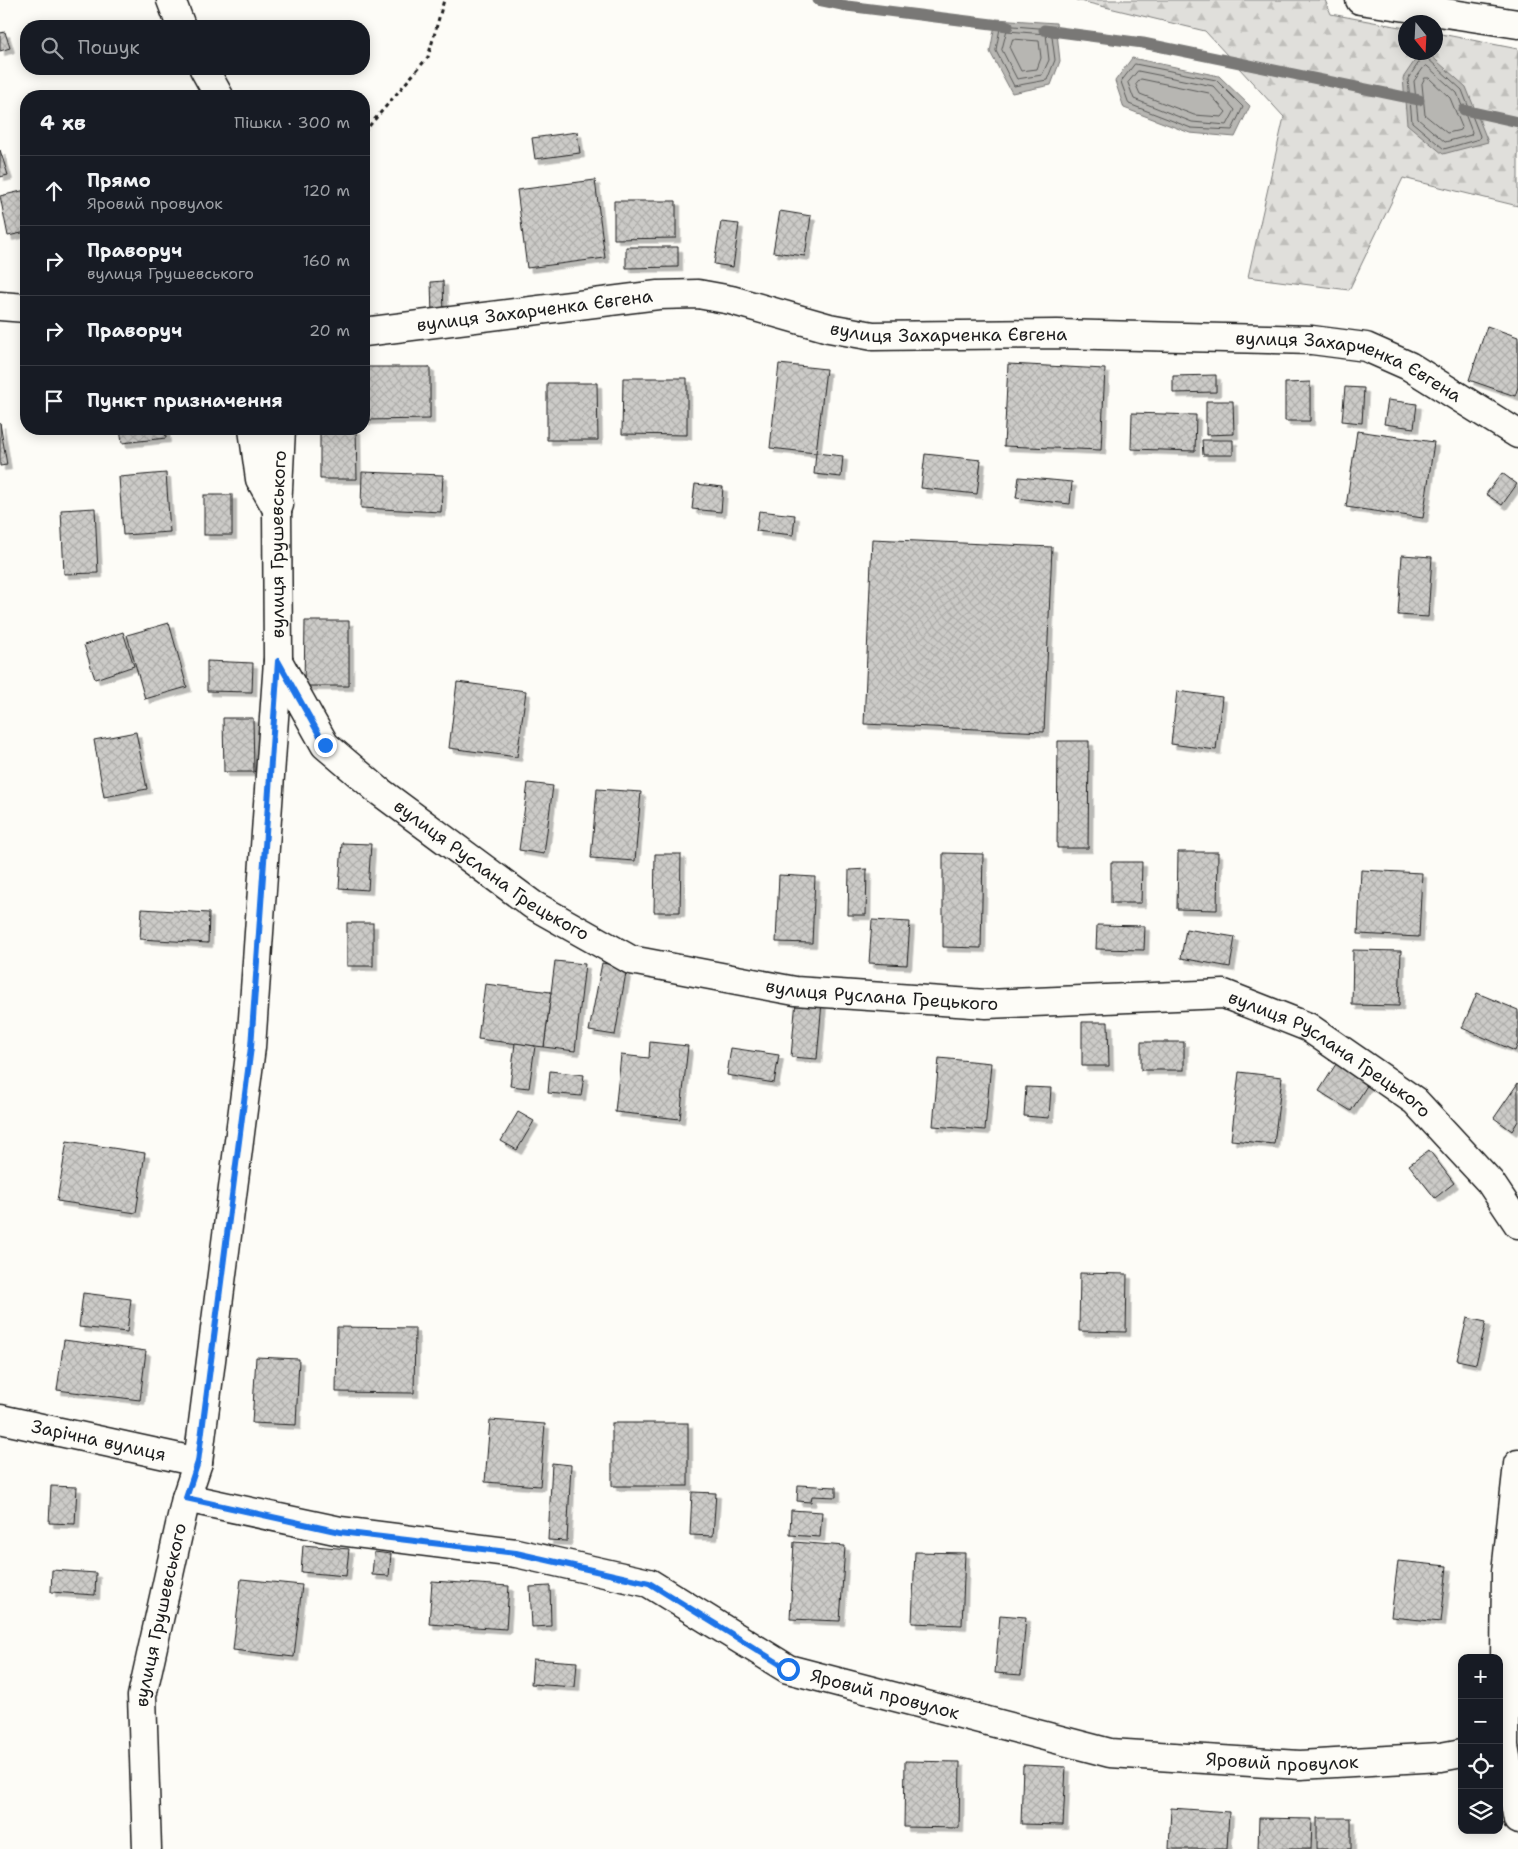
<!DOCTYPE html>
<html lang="uk">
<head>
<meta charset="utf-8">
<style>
	body { margin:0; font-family:"Shantell Sans",sans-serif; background:#20242c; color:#f1f3f6 }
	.controls { position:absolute; right:15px; bottom:15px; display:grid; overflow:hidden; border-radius:10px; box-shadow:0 2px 12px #0003 }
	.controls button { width:45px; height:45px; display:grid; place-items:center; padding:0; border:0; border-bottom:1px solid #363941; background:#171b24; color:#f1f3f6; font:25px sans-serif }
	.compass { position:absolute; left:1398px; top:15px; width:45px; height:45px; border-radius:50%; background:#171b24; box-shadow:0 2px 12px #0003; rotate:162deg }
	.stop { position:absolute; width:15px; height:15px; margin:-11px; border:4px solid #1a73e8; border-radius:50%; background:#fff }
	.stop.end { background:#1a73e8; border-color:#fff; box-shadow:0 1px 5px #0008 }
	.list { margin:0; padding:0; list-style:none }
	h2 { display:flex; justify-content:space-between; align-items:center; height:65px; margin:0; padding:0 20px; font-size:21px }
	h2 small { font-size:16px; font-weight:400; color:#9ea1a6 }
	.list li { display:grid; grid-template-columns:32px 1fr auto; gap:15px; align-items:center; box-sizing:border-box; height:70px; padding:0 20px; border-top:1px solid #363941 }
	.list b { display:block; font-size:19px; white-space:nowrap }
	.list p { margin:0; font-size:16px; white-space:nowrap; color:#9ea1a6 }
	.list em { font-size:16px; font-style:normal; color:#9ea1a6 }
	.icon { flex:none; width:28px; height:28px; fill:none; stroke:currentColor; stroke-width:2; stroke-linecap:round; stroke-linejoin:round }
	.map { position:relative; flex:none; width:1518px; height:1849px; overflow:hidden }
	.search { position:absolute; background:#171b24; box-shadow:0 2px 12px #0003; left:20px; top:20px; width:350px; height:55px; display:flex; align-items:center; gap:12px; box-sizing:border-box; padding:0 18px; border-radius:20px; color:#9ea1a6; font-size:19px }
	.panel { position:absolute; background:#171b24; box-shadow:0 2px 12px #0003; left:20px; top:90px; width:350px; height:345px; border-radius:20px }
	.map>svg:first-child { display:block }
	.forest { fill:url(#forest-firs); stroke:#7e7e7c }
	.water { fill:#b7b6b2; stroke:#797876 }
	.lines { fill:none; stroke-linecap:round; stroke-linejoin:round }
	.shore { stroke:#5a5a58; stroke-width:1 }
	.stream { stroke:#797876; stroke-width:11 }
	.building { fill:url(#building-cross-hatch); stroke:#1c1c1c; filter:url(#shadow) }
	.street-casing { stroke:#1c1c1c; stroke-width:31 }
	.path { stroke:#1c1c1c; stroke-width:3; stroke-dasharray:4 4; stroke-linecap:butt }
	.street { stroke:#fdfcf7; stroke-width:28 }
	.route { stroke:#1a73e8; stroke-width:6 }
	.labels { text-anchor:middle; stroke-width:4; stroke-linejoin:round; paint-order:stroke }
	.street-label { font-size:18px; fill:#1c1c1c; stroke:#fdfcf7 }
</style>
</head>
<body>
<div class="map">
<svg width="1518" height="1849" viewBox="0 0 1518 1849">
	<defs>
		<pattern id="forest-firs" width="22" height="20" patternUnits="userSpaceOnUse" patternTransform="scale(1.25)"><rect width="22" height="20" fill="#e0dfdb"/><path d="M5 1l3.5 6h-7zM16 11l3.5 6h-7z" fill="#c0bfbb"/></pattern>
		<pattern id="building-cross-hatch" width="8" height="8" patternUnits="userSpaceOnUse" patternTransform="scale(1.25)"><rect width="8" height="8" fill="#cccbc8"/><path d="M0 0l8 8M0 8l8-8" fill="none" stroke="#afaeab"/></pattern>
		<filter id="shadow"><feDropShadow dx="4.5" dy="4.5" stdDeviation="0" flood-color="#0004"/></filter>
	</defs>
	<rect width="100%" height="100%" fill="#fdfcf7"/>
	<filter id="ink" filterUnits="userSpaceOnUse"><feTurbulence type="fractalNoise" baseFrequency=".02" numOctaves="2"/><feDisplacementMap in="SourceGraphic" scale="10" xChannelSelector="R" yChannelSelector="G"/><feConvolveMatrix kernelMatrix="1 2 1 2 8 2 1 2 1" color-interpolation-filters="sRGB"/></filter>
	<g filter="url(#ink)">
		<path class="forest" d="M1076,0H1325L1331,14L1405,28L1406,52H1436V33L1518,49V206L1403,178L1349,290L1248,277L1284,117L1205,31Z"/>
		<g class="water">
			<path d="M996,19L1056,23L1060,61L1051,85L1012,93L990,52Z"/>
			<path d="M1420,53H1428L1466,87L1488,142L1443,154L1407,124L1403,78Z"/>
			<path d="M1132,58L1219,76L1250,106L1235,137L1190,133L1124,108L1115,81Z"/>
		</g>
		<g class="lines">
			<g class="shore">
				<path d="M1001,25L1051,29L1055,60L1047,80L1014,86L996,51Z"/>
				<path d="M1007,31L1046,34L1049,60L1042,75L1017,79L1002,50Z"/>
				<path d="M1013,39L1039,41L1041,58L1037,69L1021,71L1010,49Z"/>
				<path d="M1423,57H1426L1462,90L1480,136L1479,139L1444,149L1412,122L1408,79Z"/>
				<path d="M1135,64L1216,80L1243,107L1232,130L1191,128L1129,104L1121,82Z"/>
				<path d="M1427,66L1457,93L1472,132L1471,135L1445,142L1418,119L1414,81L1424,67Z"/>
				<path d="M1138,71L1213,86L1235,110L1227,125L1192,122L1134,99L1128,83Z"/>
				<path d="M1425,78H1429L1450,98L1462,127L1461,130L1447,133L1425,115L1422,84Z"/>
				<path d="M1141,79L1209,93L1226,112L1222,117L1194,115L1140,94L1136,85Z"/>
			</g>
			<g class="stream">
				<path d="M818,0L847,6L1008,26"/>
				<path d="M1044,30L1143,43L1419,100"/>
				<path d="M1464,110L1518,122"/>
			</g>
		</g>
		<g class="building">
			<path d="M5,32L10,48L0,51V33Z"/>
			<path d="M577,132L580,153L535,159L532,138Z"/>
			<path d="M0,150L8,175L0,177Z"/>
			<path d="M595,180L605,258L527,268L517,190Z"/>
			<path d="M26,190V232L8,236L0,196Z"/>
			<path d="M614,201H676V238L614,239Z"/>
			<path d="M780,211L811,216L805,256L773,252Z"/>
			<path d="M721,222L739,224L733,267L714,264Z"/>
			<path d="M626,247H678V267L626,268Z"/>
			<path d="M443,281L444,315H432L431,282Z"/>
			<path d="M1487,326L1518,337V387L1515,396L1469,380Z"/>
			<path d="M779,364L826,369L816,453L770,448Z"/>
			<path d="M1008,364L1105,369L1101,450L1004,446Z"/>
			<path d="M364,367H430V419L364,420Z"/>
			<path d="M1216,375V392L1173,393V376Z"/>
			<path d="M623,378H687V435L622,434Z"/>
			<path d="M1310,382V421H1285V383Z"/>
			<path d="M547,383H597L598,440H547Z"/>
			<path d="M1345,387L1364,388L1362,423L1342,421Z"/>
			<path d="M1388,400L1417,404L1414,428L1384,424Z"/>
			<path d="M1206,401H1233L1234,434L1206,435Z"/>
			<path d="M1132,413L1196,415L1195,451L1131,449Z"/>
			<path d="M0,423L7,465L0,466Z"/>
			<path d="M120,429H165L166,438L122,443Z"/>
			<path d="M320,429H356L357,479H320Z"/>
			<path d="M1357,431L1434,442L1423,518L1346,507Z"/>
			<path d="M1202,440H1233V455H1203Z"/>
			<path d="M816,453L843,456L841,477L814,474Z"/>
			<path d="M925,454L981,460L977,494L921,488Z"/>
			<path d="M362,472L443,475L441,512L361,508Z"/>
			<path d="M166,473L170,532L123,535L119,477Z"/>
			<path d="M1502,473L1517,484L1502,505L1486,494Z"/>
			<path d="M1019,477L1072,482L1070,504L1016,498Z"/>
			<path d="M695,484L723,487L721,512L692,509Z"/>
			<rect x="204" y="495" width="28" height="40"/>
			<path d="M95,508L98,573L64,574L61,510Z"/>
			<path d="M759,511L795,515L793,535L756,531Z"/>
			<path d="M872,539L1052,547L1044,732L864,724Z"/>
			<path d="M1402,555L1432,557L1428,617L1398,615Z"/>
			<path d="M305,621H349V686H304Z"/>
			<path d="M169,623L187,687L145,699L127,635Z"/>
			<path d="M123,632L134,666L95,679L84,645Z"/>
			<path d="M207,661L253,663L252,692L207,691Z"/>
			<path d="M457,682L526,691L517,757L449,748Z"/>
			<path d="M1177,691L1222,697L1216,750L1171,744Z"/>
			<path d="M223,718H253L254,772H224Z"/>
			<path d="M136,732L147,789L104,797L94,740Z"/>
			<path d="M1058,741H1089L1088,848H1057Z"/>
			<path d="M528,783L553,786L544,854L519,850Z"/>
			<path d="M597,789L641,792L635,861L591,858Z"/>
			<path d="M342,843L371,844L368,890L339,888Z"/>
			<path d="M1178,852H1218L1217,910L1177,909Z"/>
			<path d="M943,853L983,854L981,948L943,947Z"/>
			<path d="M655,854H681L680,912H654Z"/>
			<path d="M1111,862H1142L1141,903H1111Z"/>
			<path d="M867,869L866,915H848L849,870Z"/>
			<path d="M1361,870L1422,873L1419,937L1358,934Z"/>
			<path d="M779,875L815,877L812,943L776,942Z"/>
			<path d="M142,909L209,913L208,943L140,939Z"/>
			<path d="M872,920L910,922L907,965L869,963Z"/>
			<rect x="347" y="923" width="26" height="43"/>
			<path d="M1097,925L1145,926L1144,950L1096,949Z"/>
			<path d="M1186,929L1235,937L1230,967L1181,958Z"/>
			<path d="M1353,950L1401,951L1399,1006L1352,1005Z"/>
			<path d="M555,961L585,964L575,1051L544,1047Z"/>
			<path d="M602,963L627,967L615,1035L589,1031Z"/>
			<path d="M485,984L551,992L544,1047L478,1039Z"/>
			<path d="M1477,993L1518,1010V1043L1515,1051L1462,1028Z"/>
			<path d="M796,1000L822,1002L817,1059L791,1057Z"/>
			<path d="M1082,1022H1108L1109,1066H1082Z"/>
			<path d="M650,1042L688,1046L680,1119L615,1112L621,1055L649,1058Z"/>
			<rect x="1141" y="1042" width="43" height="28"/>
			<path d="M515,1043L535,1046L529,1088L510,1086Z"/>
			<path d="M731,1048L779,1055L774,1083L727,1075Z"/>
			<path d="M939,1058L991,1063L985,1130L933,1126Z"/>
			<path d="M1336,1064L1368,1084L1351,1111L1319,1091Z"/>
			<path d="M550,1071L584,1075L581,1096L548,1093Z"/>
			<path d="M1239,1072L1282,1077L1274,1144L1231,1140Z"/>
			<path d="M1518,1083V1121L1512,1131L1494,1118Z"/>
			<path d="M1026,1087L1051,1088L1049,1118L1024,1116Z"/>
			<path d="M518,1112L534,1121L517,1150L501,1141Z"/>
			<path d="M67,1141L145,1153L136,1213L57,1201Z"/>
			<path d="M1429,1150L1454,1183L1435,1198L1409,1165Z"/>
			<path d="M1080,1273L1127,1274L1126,1332L1079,1331Z"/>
			<path d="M83,1293L131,1299L127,1332L79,1327Z"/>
			<path d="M1467,1318L1486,1322L1476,1364L1457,1360Z"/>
			<path d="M337,1327L415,1328L414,1393L336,1392Z"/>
			<path d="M64,1340L146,1351L140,1400L57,1390Z"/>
			<path d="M256,1357L299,1359L296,1425L252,1423Z"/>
			<path d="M490,1420L545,1424L540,1486L485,1482Z"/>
			<rect x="612" y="1423" width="76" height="63"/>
			<path d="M552,1463L571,1465L567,1541L548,1540Z"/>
			<path d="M798,1485L836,1487V1497L812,1496L811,1502L797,1501Z"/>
			<path d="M51,1486L77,1487L75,1524L49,1523Z"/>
			<path d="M692,1492L716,1493L713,1536L690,1535Z"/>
			<path d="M791,1510L822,1512L820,1537L790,1535Z"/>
			<path d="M794,1542L845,1546L840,1621L790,1619Z"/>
			<path d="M303,1545L349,1549L346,1576L301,1572Z"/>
			<path d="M374,1552L391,1554L389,1576L372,1575Z"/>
			<path d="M915,1552L965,1553L962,1625L912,1623Z"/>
			<path d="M1398,1561L1447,1566L1441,1622L1391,1617Z"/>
			<path d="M52,1570L96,1573L95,1595L51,1592Z"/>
			<path d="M241,1579L302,1585L294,1657L233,1650Z"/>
			<path d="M432,1581L509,1586L506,1629L429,1624Z"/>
			<path d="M550,1586L551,1626L532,1627L530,1587Z"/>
			<path d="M1000,1615L1026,1617L1021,1675L995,1673Z"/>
			<path d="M533,1659L577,1662L575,1687L531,1684Z"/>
			<path d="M905,1761L960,1762L959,1828L904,1827Z"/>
			<path d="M1023,1765L1066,1767L1063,1825L1021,1824Z"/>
			<path d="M1171,1808L1229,1812L1227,1849H1169Z"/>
			<path d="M1259,1818L1312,1819L1311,1849H1258Z"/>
			<rect x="1317" y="1818" width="34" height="31"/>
		</g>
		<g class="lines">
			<defs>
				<g id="street">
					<path d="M171,0L181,26"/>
					<path d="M1360,0L1518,24"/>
					<path d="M204,69L219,96"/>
					<path d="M0,306L26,308"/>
					<path id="s1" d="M364,332L658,295L698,294L731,300L829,328L873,336L1057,334L1312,340L1366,347L1409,366L1518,434"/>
					<path d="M253,429L260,479L277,509L279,505"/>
					<path id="s2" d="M278,661L325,745L379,791L533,905L631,960L795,991L986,1004L1224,994L1308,1027L1415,1101L1490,1182L1518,1224"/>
					<path id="s3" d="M0,1419L198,1462"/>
					<path d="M1518,1464L1506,1572L1504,1746L1518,1820"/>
					<path id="s4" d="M186,1498L340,1531L516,1553L649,1583L788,1669L1110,1753L1300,1765L1441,1757L1462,1753"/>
					<path id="s5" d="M147,1849L142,1696L186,1498L198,1462L251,1047L278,661L277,509L281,429"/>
				</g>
			</defs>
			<use href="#street" class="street-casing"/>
			<path class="path" d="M364,132L428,57L444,0"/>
			<use href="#street" class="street"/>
		</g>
	</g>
	<g class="lines" filter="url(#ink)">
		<path class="route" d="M325,745L278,661L251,1047L198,1462L186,1498L340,1532L516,1553L649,1583L788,1669"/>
	</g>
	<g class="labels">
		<g class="street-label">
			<text dy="6" stroke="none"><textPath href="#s1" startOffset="172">вулиця Захарченка Євгена</textPath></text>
			<text dy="6" stroke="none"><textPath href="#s1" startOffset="592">вулиця Захарченка Євгена</textPath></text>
			<text dy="6" stroke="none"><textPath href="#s1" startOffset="998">вулиця Захарченка Євгена</textPath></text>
			<text dy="6" stroke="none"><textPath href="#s5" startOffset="1316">вулиця Грушевського</textPath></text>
			<text dy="6" stroke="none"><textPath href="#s2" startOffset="305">вулиця Руслана Грецького</textPath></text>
			<text dy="6" stroke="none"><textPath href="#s2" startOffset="725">вулиця Руслана Грецького</textPath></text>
			<text dy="6" stroke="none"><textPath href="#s2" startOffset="1190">вулиця Руслана Грецького</textPath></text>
			<text dy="6" stroke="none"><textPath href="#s3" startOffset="101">Зарічна вулиця</textPath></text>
			<text dy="6" stroke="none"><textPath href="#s5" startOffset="236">вулиця Грушевського</textPath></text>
			<text dy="6" stroke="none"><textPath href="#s4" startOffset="735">Яровий провулок</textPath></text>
			<text dy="6" stroke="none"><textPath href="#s4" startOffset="1140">Яровий провулок</textPath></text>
		</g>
	</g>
</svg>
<div class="controls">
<button>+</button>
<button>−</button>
<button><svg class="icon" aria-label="locate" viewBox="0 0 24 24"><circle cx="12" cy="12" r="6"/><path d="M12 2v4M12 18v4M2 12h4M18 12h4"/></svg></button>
<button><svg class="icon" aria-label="layers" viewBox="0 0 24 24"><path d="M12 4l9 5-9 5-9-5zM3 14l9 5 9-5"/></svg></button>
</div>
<svg class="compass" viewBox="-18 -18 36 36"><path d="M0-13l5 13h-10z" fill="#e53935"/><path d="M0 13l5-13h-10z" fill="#9ea1a6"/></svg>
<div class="stop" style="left:788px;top:1669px"></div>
<div class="stop end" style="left:325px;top:745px"></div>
<div class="search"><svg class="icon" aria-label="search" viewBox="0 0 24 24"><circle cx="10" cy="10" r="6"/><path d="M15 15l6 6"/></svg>Пошук</div>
<section class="panel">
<h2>4 хв<small>Пішки · 300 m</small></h2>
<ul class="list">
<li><svg class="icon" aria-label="ahead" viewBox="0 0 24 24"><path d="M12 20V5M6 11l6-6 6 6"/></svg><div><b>Прямо</b><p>Яровий провулок</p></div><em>120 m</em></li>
<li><svg class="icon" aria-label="right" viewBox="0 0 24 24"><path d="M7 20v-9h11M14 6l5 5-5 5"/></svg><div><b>Праворуч</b><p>вулиця Грушевського</p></div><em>160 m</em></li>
<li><svg class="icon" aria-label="right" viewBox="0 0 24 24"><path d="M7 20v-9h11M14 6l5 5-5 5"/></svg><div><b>Праворуч</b></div><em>20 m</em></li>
<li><svg class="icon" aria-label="arrive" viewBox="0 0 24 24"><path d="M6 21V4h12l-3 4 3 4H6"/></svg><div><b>Пункт призначення</b></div></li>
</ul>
</section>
</div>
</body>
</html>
